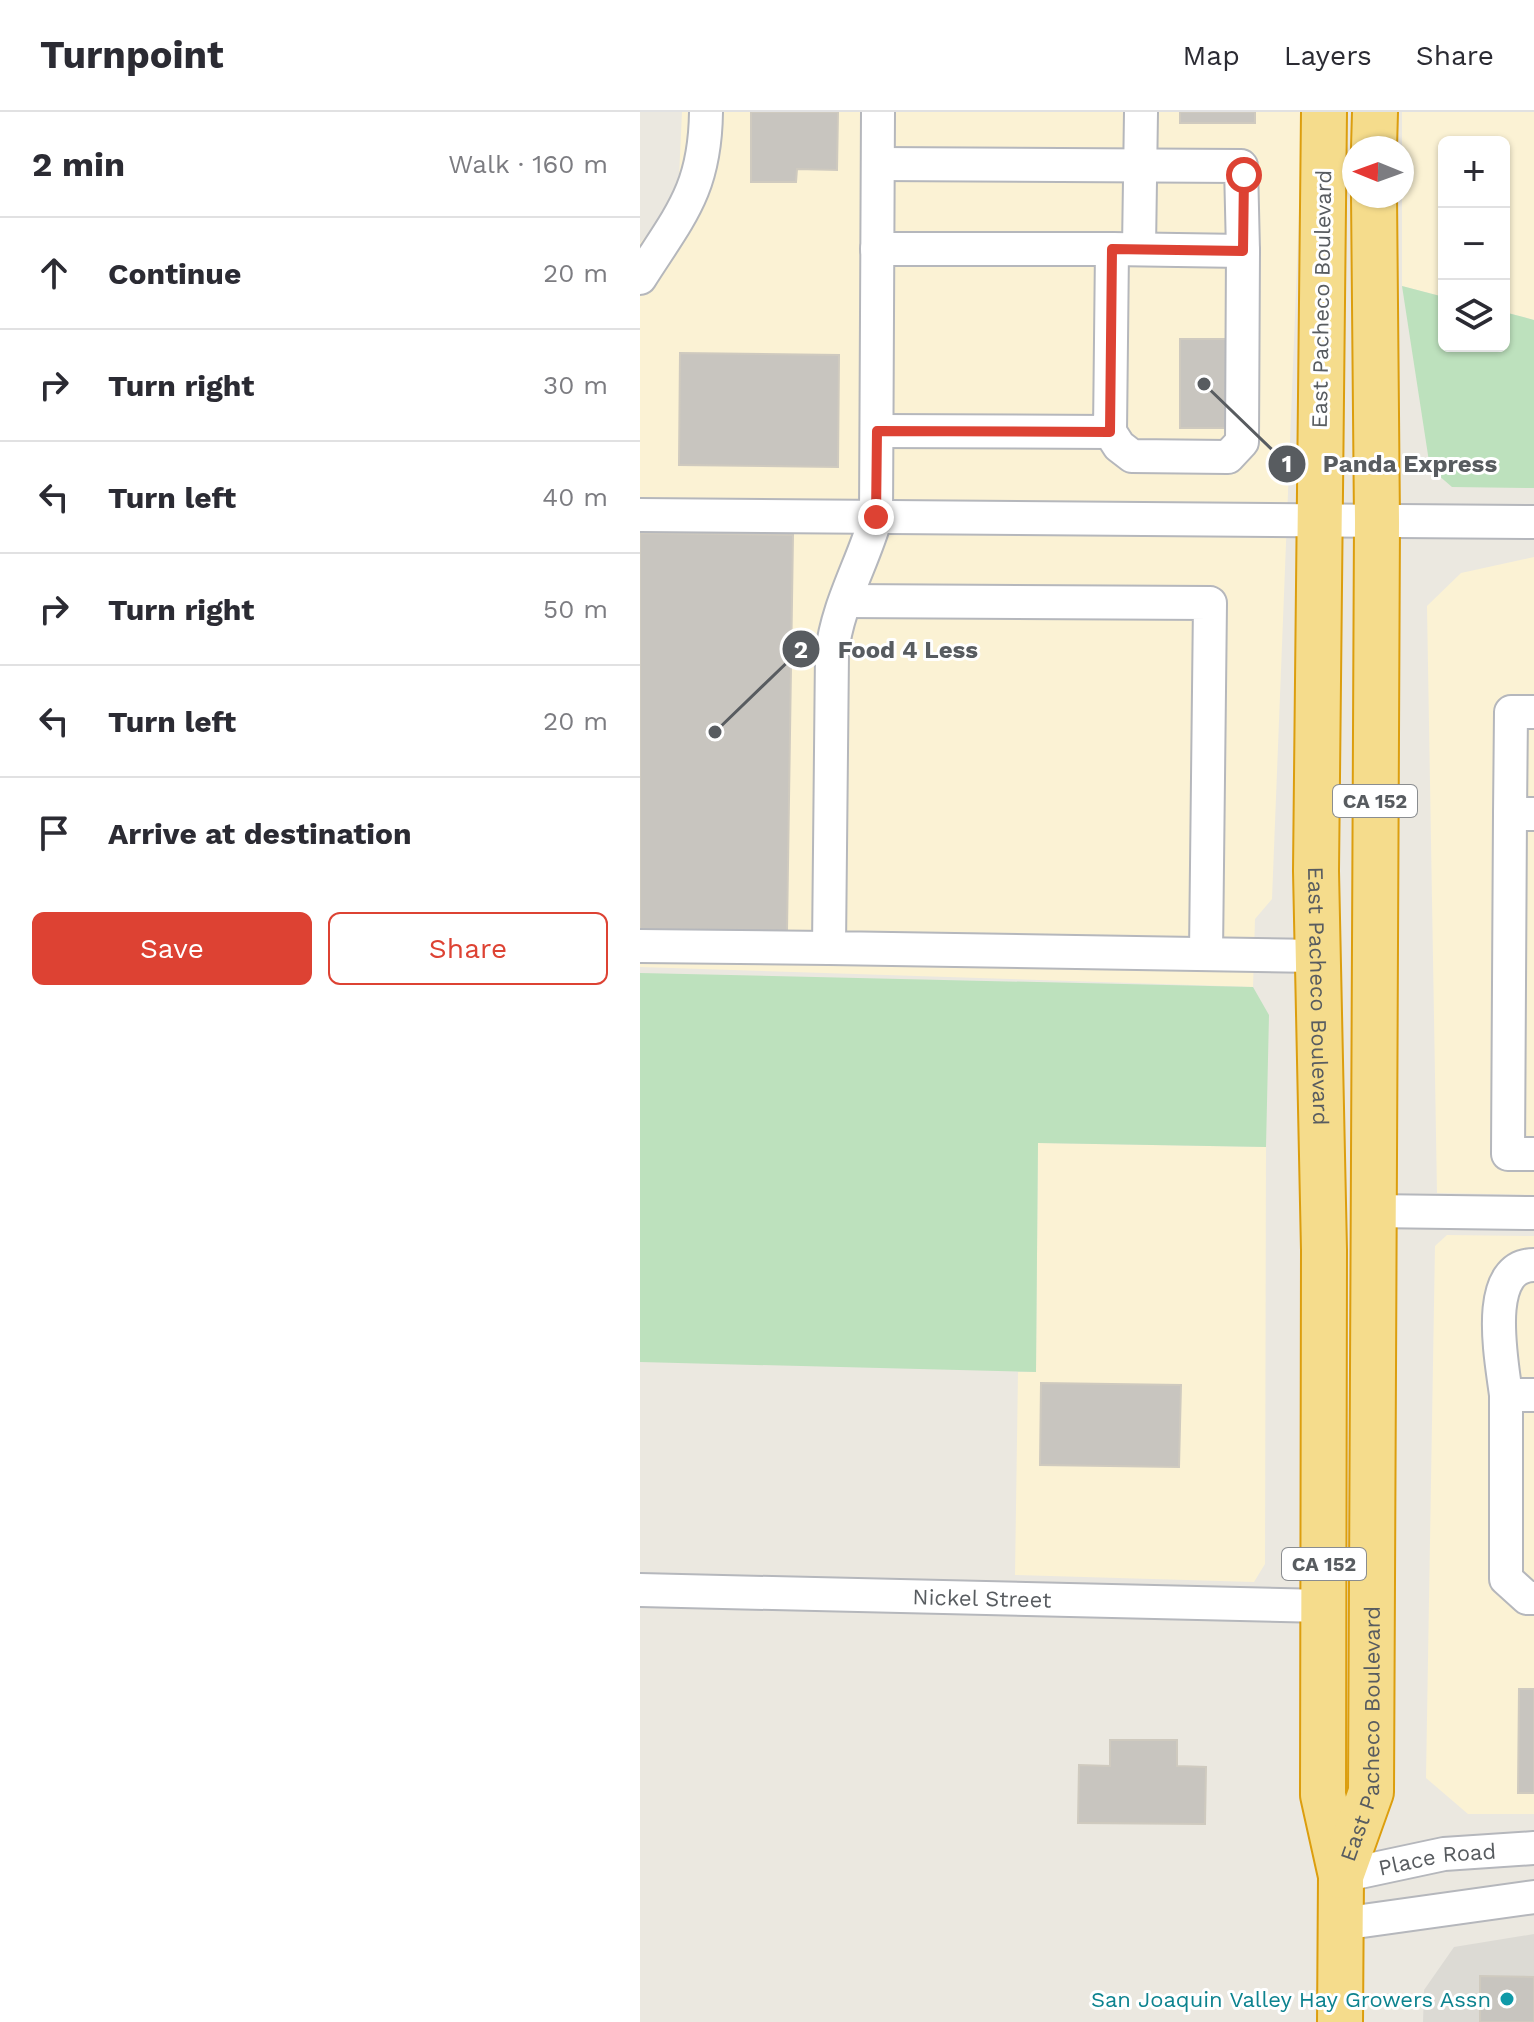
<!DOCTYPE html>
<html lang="en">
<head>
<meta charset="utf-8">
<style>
	body { margin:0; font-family:"Work Sans",sans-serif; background:#f7f7f7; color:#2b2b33 }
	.controls { position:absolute; right:24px; top:24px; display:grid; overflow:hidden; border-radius:12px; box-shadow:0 2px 6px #0004 }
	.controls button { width:72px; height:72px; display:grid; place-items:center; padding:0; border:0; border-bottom:2px solid #e1e1e2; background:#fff; color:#2b2b33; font:40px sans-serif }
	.compass { position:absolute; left:702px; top:24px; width:72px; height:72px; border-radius:50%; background:#fff; box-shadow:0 2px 6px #0004; rotate:271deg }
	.stop { position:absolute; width:24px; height:24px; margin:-18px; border:6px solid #dd4233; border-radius:50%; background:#fff }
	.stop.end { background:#dd4233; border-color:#fff; box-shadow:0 2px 8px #0008 }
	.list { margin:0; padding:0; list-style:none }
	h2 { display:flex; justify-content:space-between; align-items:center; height:104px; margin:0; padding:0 32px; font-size:34px }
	h2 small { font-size:26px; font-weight:400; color:#7c7c81 }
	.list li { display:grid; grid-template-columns:52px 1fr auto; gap:24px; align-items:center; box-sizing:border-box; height:112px; padding:0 32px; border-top:2px solid #e1e1e2 }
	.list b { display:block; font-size:30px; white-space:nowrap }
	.list em { font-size:26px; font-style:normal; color:#7c7c81 }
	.actions { display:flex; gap:16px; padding:24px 32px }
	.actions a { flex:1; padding:18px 0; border:2px solid #dd4233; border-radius:12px; text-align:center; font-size:28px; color:#dd4233 }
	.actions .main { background:#dd4233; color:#fff }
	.icon { flex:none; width:44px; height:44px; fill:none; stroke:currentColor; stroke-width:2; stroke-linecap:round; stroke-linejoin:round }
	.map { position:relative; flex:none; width:894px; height:1910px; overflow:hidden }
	header { display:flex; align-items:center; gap:48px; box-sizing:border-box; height:112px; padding:0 40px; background:#fff; border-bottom:2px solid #e1e1e2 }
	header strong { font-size:38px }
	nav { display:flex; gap:44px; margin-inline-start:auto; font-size:28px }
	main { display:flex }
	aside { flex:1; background:#fff }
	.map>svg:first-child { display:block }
	.commercial { fill:#fbf2d4 }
	.industrial { fill:#dcdad4 }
	.green { fill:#bde1bd }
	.building { fill:#c8c5bf; stroke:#cfcabf; stroke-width:2 }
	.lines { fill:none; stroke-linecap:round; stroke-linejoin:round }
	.minor-casing { stroke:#b5b7bc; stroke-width:36 }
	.highway-casing { stroke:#dc9e0e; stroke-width:48 }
	.minor { stroke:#fff; stroke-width:32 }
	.highway { stroke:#f5dc8c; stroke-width:44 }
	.route { stroke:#dd4233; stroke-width:10 }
	.culture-dot { fill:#0f9aa8; stroke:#fff; stroke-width:3 }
	.labels { text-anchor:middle; stroke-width:6; stroke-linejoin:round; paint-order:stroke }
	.shield { fill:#fff; stroke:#8a8d90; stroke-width:2 }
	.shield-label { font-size:20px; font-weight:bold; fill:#585c60 }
	.street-label { font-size:22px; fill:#585c60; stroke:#fff }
	.culture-label { font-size:22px; fill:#0d838f; stroke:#fff; text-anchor:end }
	.leader { fill:none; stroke:#585c60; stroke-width:3 }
	.callout-dot { fill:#585c60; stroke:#fff; stroke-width:3 }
	.mark-label { font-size:24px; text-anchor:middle; font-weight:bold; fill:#fff }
	.callout-label { font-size:24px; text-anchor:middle; font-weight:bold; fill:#585c60; stroke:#fff; stroke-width:6; stroke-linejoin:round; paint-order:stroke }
</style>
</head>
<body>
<header>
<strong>Turnpoint</strong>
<nav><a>Map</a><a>Layers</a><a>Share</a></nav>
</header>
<main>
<aside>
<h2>2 min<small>Walk · 160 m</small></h2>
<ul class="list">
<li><svg class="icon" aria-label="ahead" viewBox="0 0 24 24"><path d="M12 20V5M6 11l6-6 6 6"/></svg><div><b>Continue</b></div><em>20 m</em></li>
<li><svg class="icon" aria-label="right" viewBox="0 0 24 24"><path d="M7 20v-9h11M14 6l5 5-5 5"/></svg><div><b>Turn right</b></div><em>30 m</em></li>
<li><svg class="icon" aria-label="left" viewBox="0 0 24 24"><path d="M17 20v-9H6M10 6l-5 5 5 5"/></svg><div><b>Turn left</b></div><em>40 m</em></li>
<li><svg class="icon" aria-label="right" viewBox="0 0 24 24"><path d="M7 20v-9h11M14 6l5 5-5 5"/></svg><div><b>Turn right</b></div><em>50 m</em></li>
<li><svg class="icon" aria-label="left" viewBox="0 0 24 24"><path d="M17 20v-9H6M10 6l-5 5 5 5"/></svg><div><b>Turn left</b></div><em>20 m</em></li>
<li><svg class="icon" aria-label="arrive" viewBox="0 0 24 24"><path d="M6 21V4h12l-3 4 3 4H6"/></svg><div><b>Arrive at destination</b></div></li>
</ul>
<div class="actions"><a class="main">Save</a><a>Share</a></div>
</aside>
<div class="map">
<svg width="894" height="1910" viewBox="0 0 894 1910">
	<rect width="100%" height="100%" fill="#ebe8e0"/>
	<g class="commercial">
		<path d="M42,0H663L632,787L615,807L613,875L0,855V131L38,87Z"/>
		<path d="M762,0H894V208L864,200V30H804V185L762,174Z"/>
		<path d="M894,445V1083L797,1081L787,494L821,461Z"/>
		<path d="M398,1031L626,1035L625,1452L614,1470L375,1463L378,1260H396Z"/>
		<path d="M807,1123L894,1124V1702H828L786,1666L795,1134Z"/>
	</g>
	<path class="industrial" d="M894,1822V1910H783L784,1878L814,1835Z"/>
	<g class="green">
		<path d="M762,174L804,185V234H864V200L894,208V376L812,375L790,356Z"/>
		<path d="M0,861L613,875L629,903L626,1035L398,1031L396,1260L0,1250Z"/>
	</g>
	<g class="building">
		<path d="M111,0H198L197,58L157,57L156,70H111Z"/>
		<rect x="540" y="0" width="75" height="11"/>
		<rect x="540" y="227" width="48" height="89"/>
		<path d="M40,241L199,243L198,355L39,353Z"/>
		<path d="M0,421L153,423L147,819L0,817Z"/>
		<path d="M401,1271L541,1273L539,1355L400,1353Z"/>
		<path d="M879,1577H894V1681H878Z"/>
		<path d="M470,1628H537V1654L566,1655L565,1712L438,1711L439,1653L470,1654Z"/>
		<path d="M840,1864L894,1865V1910H840Z"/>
	</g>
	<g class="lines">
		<defs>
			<g id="minor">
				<path d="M238,0L236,405C223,451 197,493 192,541L189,836L677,844"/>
				<path d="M238,52L601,54L603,139L472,137"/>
				<path d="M499,136L501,0"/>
				<path d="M0,166C40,103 65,78 66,0"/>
				<path d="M237,319L470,320L472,137H237"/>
				<path d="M470,320L479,334L492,344L588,345L602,330L603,139"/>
				<path d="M0,403L894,410"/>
				<path d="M206,489L570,491L566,841"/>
				<path d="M870,702L871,600H894"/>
				<path d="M894,702H870L868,1042H894"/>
				<path d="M0,834L189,836"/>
				<path d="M732,1099L894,1101"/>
				<path d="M866,1283C862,1250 842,1153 894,1153"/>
				<path d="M894,1283H866V1467L887,1486H894"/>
				<path id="s1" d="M0,1478L684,1494"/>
				<path id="s2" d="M701,1764L804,1742L894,1736"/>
				<path d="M701,1812L894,1785"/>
			</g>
			<g id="highway">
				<path id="s3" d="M684,0L676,759L684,1138L683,1683L701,1764L700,1910"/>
				<path d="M734,36L735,0"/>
				<path id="s4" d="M701,1764L731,1680L737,410L734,84"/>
			</g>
		</defs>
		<use href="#minor" class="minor-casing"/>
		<use href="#highway" class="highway-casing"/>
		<use href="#minor" class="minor"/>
		<use href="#highway" class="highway"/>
	</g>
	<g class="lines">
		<path class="route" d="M236,405L237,319L470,320L472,137L603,139L604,63"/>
	</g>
	<circle class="culture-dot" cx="867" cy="1887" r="8"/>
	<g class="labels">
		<g class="shield">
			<rect x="693" y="673" width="84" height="32" rx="6"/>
			<rect x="642" y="1436" width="84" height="32" rx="6"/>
		</g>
		<g class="shield-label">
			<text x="735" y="696">CA 152</text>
			<text x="684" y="1459">CA 152</text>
		</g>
		<g class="street-label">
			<text transform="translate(681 187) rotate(-89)" y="8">East Pacheco Boulevard</text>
			<text dy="8" stroke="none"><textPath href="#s3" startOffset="884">East Pacheco Boulevard</textPath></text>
			<text dy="8" stroke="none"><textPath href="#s1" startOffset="342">Nickel Street</textPath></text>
			<text dy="8" stroke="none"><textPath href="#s4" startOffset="146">East Pacheco Boulevard</textPath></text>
			<text dy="8" stroke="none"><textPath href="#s2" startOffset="98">Place Road</textPath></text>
		</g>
		<g class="culture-label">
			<text x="851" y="1895">San Joaquin Valley Hay Growers Assn</text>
		</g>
	</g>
	<path class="leader" d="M564 272L647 352M75 620L161 537"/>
	<g class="callout-dot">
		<circle cx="564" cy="272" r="8"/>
		<circle cx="75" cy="620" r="8"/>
		<circle cx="647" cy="352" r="20"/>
		<circle cx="161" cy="537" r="20"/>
	</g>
	<g class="mark-label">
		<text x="647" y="360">1</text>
		<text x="161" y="546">2</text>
	</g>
	<g class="callout-label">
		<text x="770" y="360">Panda Express</text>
		<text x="268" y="546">Food 4 Less</text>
	</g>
</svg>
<div class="controls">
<button>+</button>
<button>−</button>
<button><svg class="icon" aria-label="layers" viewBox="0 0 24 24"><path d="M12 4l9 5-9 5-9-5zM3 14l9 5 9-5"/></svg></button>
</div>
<svg class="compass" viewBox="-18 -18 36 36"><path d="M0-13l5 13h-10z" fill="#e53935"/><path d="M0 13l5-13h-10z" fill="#7c7c81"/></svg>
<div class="stop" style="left:604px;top:63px"></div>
<div class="stop end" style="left:236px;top:405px"></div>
</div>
</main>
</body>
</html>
